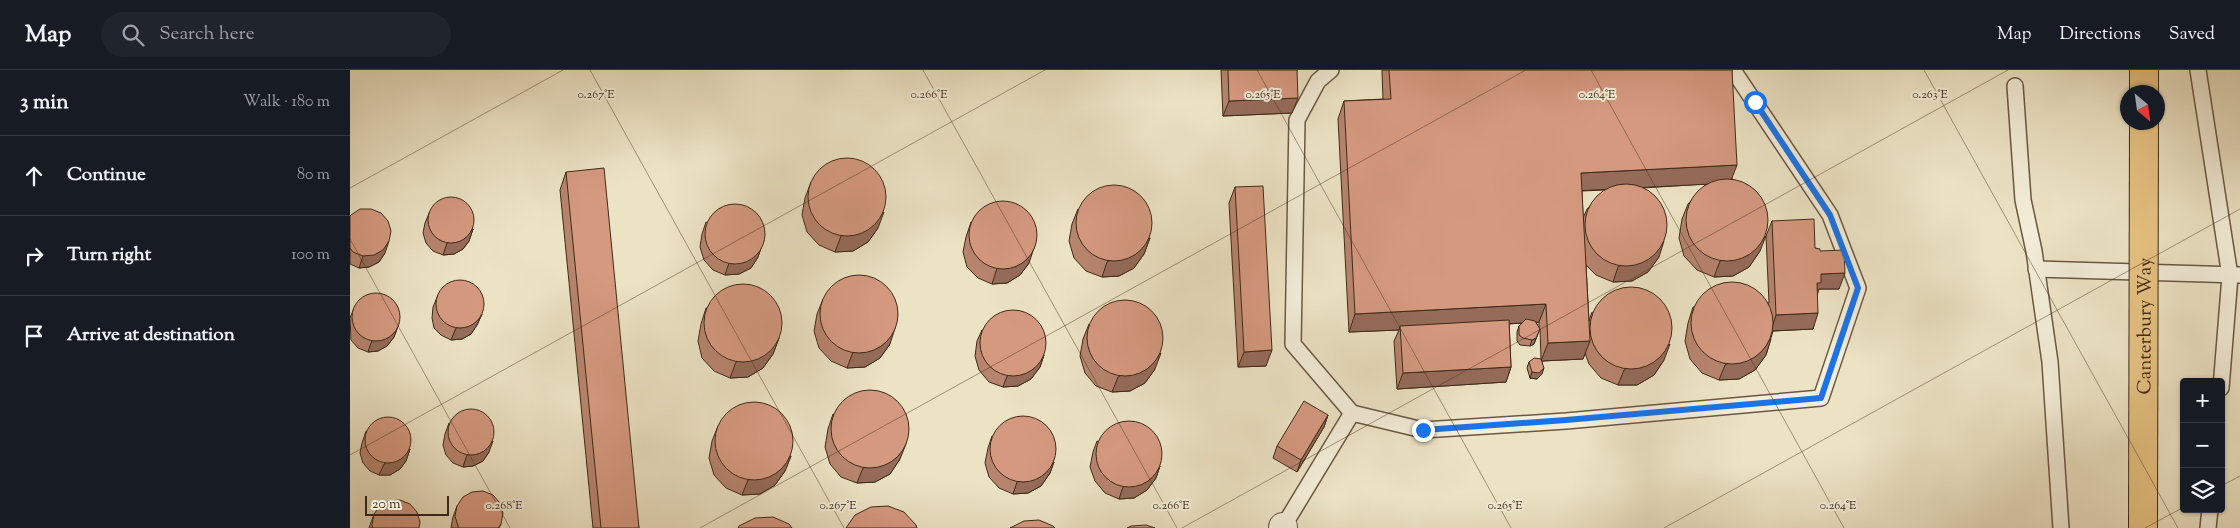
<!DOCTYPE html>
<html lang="en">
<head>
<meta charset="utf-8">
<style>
	body { margin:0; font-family:"Sorts Mill Goudy",serif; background:#20242c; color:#f1f3f6 }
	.controls { position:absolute; right:15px; bottom:15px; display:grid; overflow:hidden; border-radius:5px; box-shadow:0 1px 4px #0004 }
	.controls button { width:45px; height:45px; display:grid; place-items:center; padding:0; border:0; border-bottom:1px solid #363941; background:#171b24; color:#f1f3f6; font:25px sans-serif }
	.compass { position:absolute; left:1770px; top:15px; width:45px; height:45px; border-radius:50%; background:#171b24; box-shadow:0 1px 4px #0004; rotate:151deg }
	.scale { position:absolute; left:15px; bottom:12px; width:84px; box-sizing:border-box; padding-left:5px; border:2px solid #3e2a17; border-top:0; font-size:14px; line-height:18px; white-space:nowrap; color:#3e2a17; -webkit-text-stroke:4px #f3edd9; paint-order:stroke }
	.stop { position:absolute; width:15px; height:15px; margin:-11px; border:4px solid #1a73e8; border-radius:50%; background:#fff }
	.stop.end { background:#1a73e8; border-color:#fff; box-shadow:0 1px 5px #0008 }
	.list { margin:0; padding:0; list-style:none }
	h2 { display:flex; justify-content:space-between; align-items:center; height:65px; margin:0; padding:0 20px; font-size:21px }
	h2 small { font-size:16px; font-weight:400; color:#9ea1a6 }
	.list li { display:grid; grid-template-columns:32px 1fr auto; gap:15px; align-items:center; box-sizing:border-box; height:80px; padding:0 20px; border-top:1px solid #363941 }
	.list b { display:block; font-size:19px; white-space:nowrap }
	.list em { font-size:16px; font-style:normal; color:#9ea1a6 }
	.icon { flex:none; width:28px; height:28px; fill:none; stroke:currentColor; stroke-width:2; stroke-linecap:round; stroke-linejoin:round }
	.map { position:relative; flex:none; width:1890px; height:458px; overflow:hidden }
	header { display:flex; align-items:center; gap:30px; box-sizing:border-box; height:70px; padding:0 25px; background:#171b24; border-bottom:1px solid #363941 }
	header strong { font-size:24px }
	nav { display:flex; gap:28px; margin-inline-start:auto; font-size:18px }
	.search { width:350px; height:45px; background:#20242c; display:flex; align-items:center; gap:12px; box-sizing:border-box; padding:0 18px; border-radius:28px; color:#9ea1a6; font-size:19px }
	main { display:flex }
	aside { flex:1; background:#171b24 }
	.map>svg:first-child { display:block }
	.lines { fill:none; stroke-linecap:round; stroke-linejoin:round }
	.service-casing { stroke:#6a5842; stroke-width:18 }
	.minor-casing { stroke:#6a5842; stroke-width:30 }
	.trunk-casing { stroke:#3e2a17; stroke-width:30 }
	.service { stroke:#f3edd9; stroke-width:15 }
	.minor { stroke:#f3edd9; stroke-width:28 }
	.trunk { stroke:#e6c282; stroke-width:28 }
	.trunk-bridge-casing { stroke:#3e2a17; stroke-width:30; stroke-linecap:butt }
	.trunk-bridge { stroke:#e6c282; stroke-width:28 }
	.wall { fill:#b7846e; stroke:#3e2a17; fill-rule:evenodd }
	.shaded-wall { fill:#956b5a; stroke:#3e2a17 }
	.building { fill:#d59980; stroke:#3e2a17 }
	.route { stroke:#1a73e8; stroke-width:6 }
	.ticks { fill:none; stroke:#3e2a17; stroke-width:1; stroke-opacity:0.45 }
	.labels { text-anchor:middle; stroke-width:4; stroke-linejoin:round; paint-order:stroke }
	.street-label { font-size:19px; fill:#3e2a17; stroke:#f3edd9 }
	.ticks-label { font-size:12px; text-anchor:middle; fill:#3e2a17; stroke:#f3edd9; stroke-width:4; stroke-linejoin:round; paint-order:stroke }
</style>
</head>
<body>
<header>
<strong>Map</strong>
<div class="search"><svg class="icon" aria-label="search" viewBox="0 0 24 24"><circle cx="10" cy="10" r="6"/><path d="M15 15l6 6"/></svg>Search here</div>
<nav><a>Map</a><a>Directions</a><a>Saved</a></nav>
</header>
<main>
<aside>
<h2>3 min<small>Walk · 180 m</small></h2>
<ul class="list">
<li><svg class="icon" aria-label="ahead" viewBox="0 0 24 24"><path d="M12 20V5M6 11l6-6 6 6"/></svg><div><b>Continue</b></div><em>80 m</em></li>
<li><svg class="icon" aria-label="right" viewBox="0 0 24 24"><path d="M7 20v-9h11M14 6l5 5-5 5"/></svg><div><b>Turn right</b></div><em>100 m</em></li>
<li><svg class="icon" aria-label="arrive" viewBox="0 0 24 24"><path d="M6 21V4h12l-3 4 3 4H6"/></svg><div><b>Arrive at destination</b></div></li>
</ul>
</aside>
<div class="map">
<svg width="1890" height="458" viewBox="0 0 1890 458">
	<rect width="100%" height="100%" fill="#ece3c5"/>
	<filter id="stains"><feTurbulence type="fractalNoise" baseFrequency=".004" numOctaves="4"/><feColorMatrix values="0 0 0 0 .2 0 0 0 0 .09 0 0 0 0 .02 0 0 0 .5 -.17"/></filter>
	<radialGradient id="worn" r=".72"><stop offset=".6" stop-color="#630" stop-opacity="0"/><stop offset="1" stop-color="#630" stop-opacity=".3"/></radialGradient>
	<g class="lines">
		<defs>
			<g id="service">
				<path d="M981,0L968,11L947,50L943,274L1002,343"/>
				<path d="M1848,0L1880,206L1871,318"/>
				<path d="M1665,16L1673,130L1684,181L1700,292L1711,458"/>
				<path d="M1686,199L1889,205"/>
				<path d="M933,457L1002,343L1073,360L1216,351L1471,328L1508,218L1480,145L1383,0"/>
				<path d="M1858,458L1860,439"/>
			</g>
			<path id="minor" d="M933,458V457"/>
			<path id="trunk" d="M1794,22V0"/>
		</defs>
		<use href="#service" class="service-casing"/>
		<use href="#minor" class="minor-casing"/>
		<use href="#trunk" class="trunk-casing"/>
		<use href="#service" class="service"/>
		<use href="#minor" class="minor"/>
		<use href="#trunk" class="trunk"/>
		<defs>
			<g id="trunk-bridge">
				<path id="s1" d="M1793,458L1794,52"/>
			</g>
		</defs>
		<use href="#trunk-bridge" class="trunk-bridge-casing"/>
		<use href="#trunk-bridge" class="trunk-bridge"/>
	</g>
	<g class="wall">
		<path d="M871,0H947L942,43L873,46Z"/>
		<path d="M1032,0H1382V108L1410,181L1399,197L1383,206L1364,207L1347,200L1334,186L1329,168L1332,149L1338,134L1356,114L1292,118L1309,187L1298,202L1282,211L1263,212L1246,205L1236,195L1239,251L1242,242L1314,290L1304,305L1287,315H1268L1251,308L1239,294L1235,283L1233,289L1192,291V304L1187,309L1180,308L1177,298L1179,292L1191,289L1190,259L1184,274L1180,276L1170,275L1167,271V262L1169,256L1172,253L1159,254L1161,297L1156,312L1047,319L1044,271L1049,260L999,262L988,49L994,31L1033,29L1032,2ZM1255,120L1237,139L1233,148L1232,121ZM1186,252H1189V259Z"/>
		<path d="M216,102L289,458H243L210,120Z"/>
		<path d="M461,112L528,158L518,172L503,181L485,182L469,175L457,162L452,145L455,128Z"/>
		<path d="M885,117L916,296L888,297L879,133Z"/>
		<path d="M728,139L800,168L794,184L784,198L769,206L752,207L736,201L724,188L719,171L722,154Z"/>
		<path d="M80,141L123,159L119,171L113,179L104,184L93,185L83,181L76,173L73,163L75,153Z"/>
		<path d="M0,146L35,183L29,192L19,197L9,198L0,194Z"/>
		<path d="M1422,151L1470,181L1489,219H1469L1467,224L1463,259L1423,261L1416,285L1405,300L1389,309L1369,310L1352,303L1340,289L1335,271L1338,253L1343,237L1419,233L1416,166Z"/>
		<path d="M356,152L412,175L408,187L401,198L389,204L375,205L363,200L354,190L350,177L352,164Z"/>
		<path d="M621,152L679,193L670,205L657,213L642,214L628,208L617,197L613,182L616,167Z"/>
		<path d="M88,225L132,244L127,255L121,264L112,269L101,270L91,265L84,258L82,248L83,237Z"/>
		<path d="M473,229L540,274L530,288L515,297L497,298L481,291L469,278L464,261L467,244Z"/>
		<path d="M4,238L48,256L44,267L37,276L28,281L18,282L8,278L1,270L0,248Z"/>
		<path d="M356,238L429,268L423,284L413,298L398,307L380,308L364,301L352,288L348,271L351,254Z"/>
		<path d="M739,254L805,299L795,313L780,321L762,322L746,316L735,303L730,286L733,269Z"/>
		<path d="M632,260L694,285L690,297L681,309L668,316L653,317L639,312L629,300L625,286L627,271Z"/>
		<path d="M483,344L550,389L540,404L525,412L507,413L491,407L480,394L475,377L478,359Z"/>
		<path d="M978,345L974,357L947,402L923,388L927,376Z"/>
		<path d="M99,353L139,382L133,391L123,396L113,397L103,393L96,385L93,375L95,364Z"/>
		<path d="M368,356L441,386L435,401L425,415L410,424L392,425L376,418L364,405L359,388L362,371Z"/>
		<path d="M16,361L60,379L56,391L50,399L40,405H29L20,401L13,393L10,383L12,373Z"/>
		<path d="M642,366L704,392L700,403L691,416L678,423L663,424L649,418L639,407L635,393L638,378Z"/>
		<path d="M747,371L810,396L806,408L797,420L784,428L769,429L755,423L745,411L740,397L743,382Z"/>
		<path d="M107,436L151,454L149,458H101L103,447Z"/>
		<path d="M24,444L69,458H19Z"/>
	</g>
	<g class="shaded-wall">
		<path d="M948,28L942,43L873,46L879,31Z"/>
		<path d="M1387,95L1380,113L1224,121L1231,103Z"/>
		<path d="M534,142L528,158L518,172L503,181L485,182L491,166Z"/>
		<path d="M123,159L119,171L113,179L104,184L93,185L97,173Z"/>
		<path d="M1416,166L1410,181L1399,197L1383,206L1364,207L1370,191Z"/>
		<path d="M800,168L794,184L784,198L769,206L752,207L757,192Z"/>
		<path d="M39,171L35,183L29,192L19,197L9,198L13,186Z"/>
		<path d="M1314,171L1309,187L1298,202L1282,211L1263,212L1268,197Z"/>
		<path d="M412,175L408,187L401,198L389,204L375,205L379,193Z"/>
		<path d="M684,178L679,193L670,205L657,213L642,214L647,198Z"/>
		<path d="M1495,203L1489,219H1469L1466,229H1461L1471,204Z"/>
		<path d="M1196,234L1189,252L1050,260V256L1049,260L999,262L1005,244Z"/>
		<path d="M1468,243L1463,259L1421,261L1426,245Z"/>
		<path d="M132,244L127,255L121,264L112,269L101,270L106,258Z"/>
		<path d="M48,256L44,267L37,276L28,281L18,282L22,270Z"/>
		<path d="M545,258L540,274L530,288L515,297L497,298L503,282Z"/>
		<path d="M429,268L423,284L413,298L398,307L380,308L386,292Z"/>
		<path d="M1186,268L1184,274L1180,276L1182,270Z"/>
		<path d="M1421,269L1416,285L1405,300L1389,309L1369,310L1375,295Z"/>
		<path d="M1240,271L1233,289L1191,291L1198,273Z"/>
		<path d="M1320,274L1314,290L1304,305L1287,315H1268L1274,300Z"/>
		<path d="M922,280L916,296L888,297L894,282Z"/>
		<path d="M811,283L805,299L795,313L780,321L762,322L768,307Z"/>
		<path d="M694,285L690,297L681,309L668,316L653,317L657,306Z"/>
		<path d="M1161,297L1156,312L1047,319L1053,303Z"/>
		<path d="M1194,298L1192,304L1187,309L1180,308L1182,302Z"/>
		<path d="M978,345L974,357L947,402L951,390Z"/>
		<path d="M143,371L139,382L133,391L123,396L113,397L117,385Z"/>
		<path d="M556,374L550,389L540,404L525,412L507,413L513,398Z"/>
		<path d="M60,379L56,391L50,399L40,405H29L34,394Z"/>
		<path d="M441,386L435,401L425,415L410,424L392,425L398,410Z"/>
		<path d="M704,392L700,403L691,416L678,423L663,424L667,412Z"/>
		<path d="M810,396L806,408L797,420L784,428L769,429L773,417Z"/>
	</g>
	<g class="building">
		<path d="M878,0H947L948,28L879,31Z"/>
		<path d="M1039,0H1382L1387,95L1231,103L1240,271L1198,273L1196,234L1005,244L994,31L1041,29Z"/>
		<circle cx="497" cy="127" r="39"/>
		<path d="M254,98L289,458H251L216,102Z"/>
		<circle cx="1377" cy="150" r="41"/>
		<circle cx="1276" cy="155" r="41"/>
		<circle cx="764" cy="153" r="38"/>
		<path d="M913,116L922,280L894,282L885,117Z"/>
		<circle cx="101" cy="150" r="23"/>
		<circle cx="653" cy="165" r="34"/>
		<circle cx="385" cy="164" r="30"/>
		<path d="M10,139H21L31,143L38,151L41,161L39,171L33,180L24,185L13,186L3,182L0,178V146L1,145Z"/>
		<path d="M1464,149L1465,178L1470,179V181L1494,180L1495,203L1471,204V213H1467L1468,243L1426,245L1422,151Z"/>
		<circle cx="509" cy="244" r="39"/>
		<circle cx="110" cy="234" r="24"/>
		<circle cx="1382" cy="253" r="41"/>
		<circle cx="393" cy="253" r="39"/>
		<circle cx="1281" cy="258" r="41"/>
		<circle cx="26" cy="247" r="24"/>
		<circle cx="775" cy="268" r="38"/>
		<circle cx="663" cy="273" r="33"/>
		<path d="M1176,249L1185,251L1190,259L1186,268L1182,270L1173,268L1169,265V256Z"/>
		<path d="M1159,250L1161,297L1053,303L1050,256Z"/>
		<path d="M1184,288L1191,289L1194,298L1189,303L1182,302L1179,292Z"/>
		<circle cx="520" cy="359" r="39"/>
		<path d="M954,331L978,345L951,390L927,376Z"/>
		<circle cx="404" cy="371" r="39"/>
		<circle cx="121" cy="362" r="23"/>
		<circle cx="673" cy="379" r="33"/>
		<circle cx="38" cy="370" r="23"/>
		<circle cx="779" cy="384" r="33"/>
		<path d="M133,421L143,425L150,433L153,443L151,454L148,458H109L108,456L105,446L107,436L113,427L122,422Z"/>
		<path d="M50,430L60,434L67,442L70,452L69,458H23L22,455L24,444L30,436L39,431Z"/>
		<path d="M538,436L554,442L566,455L567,458H496L505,445L521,437Z"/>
		<path d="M423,447L439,454L442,458H388L389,456L405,448Z"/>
		<path d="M689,450L703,456L705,458H660L674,451Z"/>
		<path d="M796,455L805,458H777L781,456Z"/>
	</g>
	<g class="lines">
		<path class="route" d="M1073,360L1216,350L1471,328L1508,218L1480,145L1405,32"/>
	</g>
	<path class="ticks" d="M240,0L494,458M573,0L827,458M907,0L1161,458M1241,0L1494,458M1574,0L1828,458M0,118L213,0M0,169L160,458M0,385L695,0M1871,416L1890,406M350,458L1176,0M832,458L1658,0M1314,458L1890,139M1795,458L1834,437"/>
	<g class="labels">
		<g class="street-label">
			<text dy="7" stroke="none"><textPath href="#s1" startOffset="202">Canterbury Way</textPath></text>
		</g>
	</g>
	<g class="ticks-label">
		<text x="246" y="28">0.267°E</text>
		<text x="579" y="28">0.266°E</text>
		<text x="913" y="28">0.265°E</text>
		<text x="1247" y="28">0.264°E</text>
		<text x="1580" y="28">0.263°E</text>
		<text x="154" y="439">0.268°E</text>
		<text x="488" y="439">0.267°E</text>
		<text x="821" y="439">0.266°E</text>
		<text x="1155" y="439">0.265°E</text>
		<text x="1488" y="439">0.264°E</text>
	</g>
	<rect width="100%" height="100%" filter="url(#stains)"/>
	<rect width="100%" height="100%" fill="url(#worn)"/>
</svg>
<div class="controls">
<button>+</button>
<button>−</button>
<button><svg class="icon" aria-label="layers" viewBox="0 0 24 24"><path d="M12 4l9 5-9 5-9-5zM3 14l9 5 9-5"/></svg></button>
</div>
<svg class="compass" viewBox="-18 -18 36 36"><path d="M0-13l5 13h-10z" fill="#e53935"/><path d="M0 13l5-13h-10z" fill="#9ea1a6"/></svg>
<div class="scale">20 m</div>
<div class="stop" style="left:1405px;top:32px"></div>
<div class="stop end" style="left:1073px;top:360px"></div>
</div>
</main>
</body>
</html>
